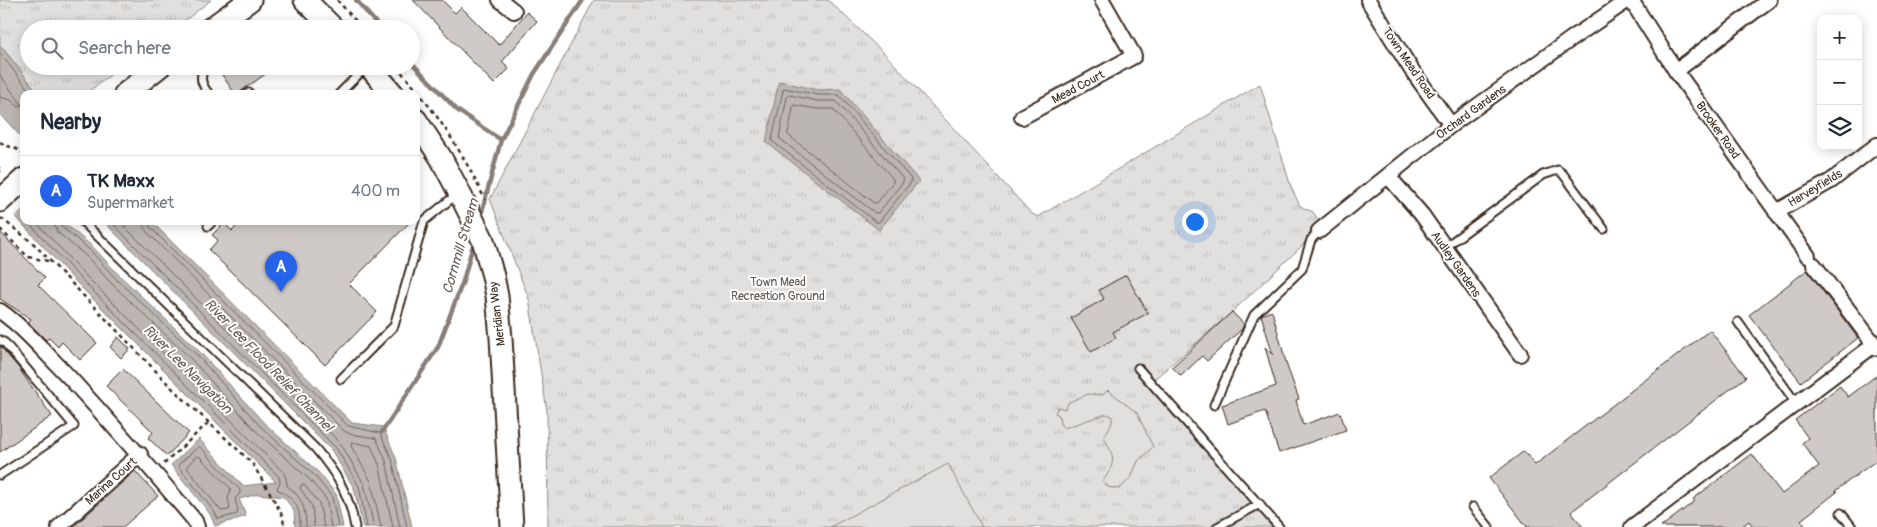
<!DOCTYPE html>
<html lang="en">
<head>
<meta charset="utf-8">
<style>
	body { margin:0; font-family:Pangolin,sans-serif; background:#f2f2f3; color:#1f2937 }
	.controls { position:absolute; right:15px; top:15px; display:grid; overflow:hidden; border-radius:10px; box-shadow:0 2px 12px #0003 }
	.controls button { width:45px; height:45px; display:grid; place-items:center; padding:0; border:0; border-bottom:1px solid #e0e1e3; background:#fff; color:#1f2937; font:25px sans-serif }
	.you { position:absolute; left:1194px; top:221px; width:18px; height:18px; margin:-12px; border:4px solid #fff; border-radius:50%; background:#1a73e8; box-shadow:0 0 0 8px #1a73e833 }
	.badge { display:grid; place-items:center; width:32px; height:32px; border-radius:50%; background:#2563eb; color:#fff; font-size:16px; font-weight:700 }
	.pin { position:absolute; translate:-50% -41px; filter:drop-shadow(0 1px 2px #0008) }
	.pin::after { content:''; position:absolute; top:26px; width:18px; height:15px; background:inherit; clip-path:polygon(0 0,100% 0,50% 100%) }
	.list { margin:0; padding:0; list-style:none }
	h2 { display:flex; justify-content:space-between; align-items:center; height:65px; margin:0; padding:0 20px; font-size:21px }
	h2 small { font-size:16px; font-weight:400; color:#747a83 }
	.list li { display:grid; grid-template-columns:32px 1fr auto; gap:15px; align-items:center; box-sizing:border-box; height:70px; padding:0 20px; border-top:1px solid #e0e1e3 }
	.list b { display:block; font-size:19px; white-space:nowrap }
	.list p { margin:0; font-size:16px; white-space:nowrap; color:#747a83 }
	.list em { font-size:16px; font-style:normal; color:#747a83 }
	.icon { flex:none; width:28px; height:28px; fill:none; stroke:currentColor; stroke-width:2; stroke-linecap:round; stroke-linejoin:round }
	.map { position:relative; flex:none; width:1877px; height:527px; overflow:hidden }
	.search { position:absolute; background:#fff; box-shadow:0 2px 12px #0003; left:20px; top:20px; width:400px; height:55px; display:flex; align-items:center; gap:12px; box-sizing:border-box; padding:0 18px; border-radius:28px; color:#747a83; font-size:19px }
	.panel { position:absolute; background:#fff; box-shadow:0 2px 12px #0003; left:20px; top:90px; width:400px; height:135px; border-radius:10px }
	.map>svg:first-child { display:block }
	.park { fill:url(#park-tufts); stroke:#8e857e }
	.garden { fill:#e2e0de; stroke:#8e857e }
	.water { fill:#bcb6b3; stroke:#887e77 }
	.pier { fill:#fff }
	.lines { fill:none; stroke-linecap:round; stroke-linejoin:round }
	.shore { stroke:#6f625a; stroke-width:1 }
	.stream { stroke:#887e77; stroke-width:4.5 }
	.building { fill:#cfcac7; stroke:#3b2a1e }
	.service-casing { stroke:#3b2a1e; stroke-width:11 }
	.minor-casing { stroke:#3b2a1e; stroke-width:18 }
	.primary-casing { stroke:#3b2a1e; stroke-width:25 }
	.path { stroke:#3b2a1e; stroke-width:2.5; stroke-dasharray:4 4; stroke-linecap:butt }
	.service { stroke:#fff; stroke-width:7 }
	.minor { stroke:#fff; stroke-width:14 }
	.primary { stroke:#fff; stroke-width:21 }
	.labels { text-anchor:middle; stroke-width:4; stroke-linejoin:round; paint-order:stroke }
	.street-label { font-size:12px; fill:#3b2a1e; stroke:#fff }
	.park-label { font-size:12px; fill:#65584e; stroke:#fff }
	.water-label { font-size:14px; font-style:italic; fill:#685b52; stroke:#fff }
</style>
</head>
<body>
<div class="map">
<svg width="1877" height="527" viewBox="0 0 1877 527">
	<defs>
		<pattern id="park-tufts" width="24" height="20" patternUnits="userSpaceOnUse" patternTransform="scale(1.25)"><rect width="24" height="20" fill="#e2e0de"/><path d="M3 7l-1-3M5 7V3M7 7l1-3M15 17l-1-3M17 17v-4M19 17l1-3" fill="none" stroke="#c3c0be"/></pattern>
	</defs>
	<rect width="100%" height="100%" fill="#fff"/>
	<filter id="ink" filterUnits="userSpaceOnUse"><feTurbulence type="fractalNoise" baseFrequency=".02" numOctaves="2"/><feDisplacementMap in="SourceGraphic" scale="10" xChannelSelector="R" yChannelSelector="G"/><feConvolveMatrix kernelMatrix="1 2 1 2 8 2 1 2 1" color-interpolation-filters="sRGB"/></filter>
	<g filter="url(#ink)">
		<g class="park">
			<path d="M0,0H211L174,29H29V66H122L85,94H39L0,45Z"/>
			<path d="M594,0H828L885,54L1032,214L1038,217L1260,84L1291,187L1300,206L1313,212L1319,221L1303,245L1232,312L1151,382L1281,527H548L547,411L529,299L490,199Z"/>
		</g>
		<g class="garden">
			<path d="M1108,390L1137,413L1153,447L1138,461L1131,478L1119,489L1108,487L1103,481C1117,461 1114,457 1104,437L1112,423V416L1106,414L1064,428L1060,424L1059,415L1055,413L1058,407L1065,409L1069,402L1088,394L1103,395Z"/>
			<path d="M948,464L982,527H830Z"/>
		</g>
		<g class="water">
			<path d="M0,45L39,94H24V140L0,114Z"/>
			<path d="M779,81L818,90L840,89L919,181L879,230L766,142Z"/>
			<path d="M0,167L1,172L24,192V221H62L94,248L118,274L200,352L264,423L318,472L336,494L343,527H295L294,511L284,497L258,494L239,499L246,516L215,526L210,514L171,465L199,439L243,486L276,482L76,282L16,217L0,209Z"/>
			<path d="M103,221H151L352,423L383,427L396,458L412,527H363L354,488L332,451Z"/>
		</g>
		<path class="pier" d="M3,171L24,189V209L13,218L0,212V174Z"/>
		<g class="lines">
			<g class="shore">
				<path d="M0,53L32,94"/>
				<path d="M0,75L22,105L19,107L11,100L0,97"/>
				<path d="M784,88L818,95H839L911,179V182L879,222H876L772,141Z"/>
				<path d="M790,95L817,101H836L903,179V182L878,213H875L779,138L787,97Z"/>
				<path d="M794,105L817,109H833L893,179V182L877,203H874L788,135Z"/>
				<path d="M27,221L80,278L279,477L280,482L277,489C295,499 300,505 300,527"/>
				<path d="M35,221L84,274L284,473L286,478L287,486C302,496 306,509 306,527"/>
				<path d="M54,221L57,232L86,256L111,283L192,360L256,431L310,480L326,499L331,527"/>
				<path d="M60,221L62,227L91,251L115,278L197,355L260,426L315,476L332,497L338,527"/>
				<path d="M110,221L336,448L359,486L367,527"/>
				<path d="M119,221L341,444L364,484L374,527"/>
				<path d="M142,221L146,231L344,431L350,434L376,438L386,461L400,527"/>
				<path d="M148,221L150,227L348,426L380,433L392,459L407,527"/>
				<path d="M200,447L240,490V493L235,499L238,511L237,514L218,519L214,511L179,467V464L197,448Z"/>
				<path d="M197,456L200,457L231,489L228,499L230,507L229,510L221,511L187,468L188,465Z"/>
				<path d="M314,527L312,506L300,488L302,484L305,486L319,503L324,527"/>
				<path d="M381,527L371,481L351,446L352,442L371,446L379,464L393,527"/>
			</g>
			<g class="stream">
				<path d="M356,0L381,29"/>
				<path d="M411,62L457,110L501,140"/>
				<path d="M480,219L501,140L534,74L583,0"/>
				<path d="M382,432L438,347L463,281L475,238"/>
			</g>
		</g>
		<g class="building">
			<path d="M413,0H442L455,13L461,7L499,45L527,12L537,21L502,62L509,69L494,84Z"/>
			<path d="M216,66H277L237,94H235Z"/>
			<path d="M242,221H411L349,284L377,312L325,365L209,250L218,240L212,235L224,223L232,231Z"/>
			<path d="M0,232L45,278L38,285L97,343L80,360L62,342L58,347L49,338L46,340L28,322L31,319L0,299Z"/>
			<path d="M1807,270L1858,338L1801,382L1749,315Z"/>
			<path d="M1126,275L1148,313L1113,332L1116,338L1091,352L1071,318L1104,299L1099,290Z"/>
			<path d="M1272,311L1287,366L1299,399L1296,400L1303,425L1340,412L1346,430L1279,453L1265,411L1228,424L1222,405L1276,386L1265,347L1273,355L1261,315Z"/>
			<path d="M1232,312L1244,324L1242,329L1207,361L1202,356L1181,376L1172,367Z"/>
			<path d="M1710,330L1746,377L1571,512L1583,527H1527L1489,478L1524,451L1535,465Z"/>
			<path d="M118,337L130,349L121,358L110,347Z"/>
			<path d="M0,346L18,367L52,416L0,452Z"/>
			<path d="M123,369L189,433L167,456L148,438L153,432L106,386Z"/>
			<path d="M1877,375V460L1835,491L1837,492L1801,520L1806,527H1753L1749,521L1741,527H1661L1695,501L1693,499L1752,454L1782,494L1819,466L1802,443L1808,438L1795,420L1840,386L1848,397Z"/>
			<path d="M135,471L158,496L123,527H73Z"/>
		</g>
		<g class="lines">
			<defs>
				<g id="service">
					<path d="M300,66L301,68"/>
					<path d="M209,94C201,84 197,74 209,66"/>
					<path d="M247,94L249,93"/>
					<path d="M339,94L366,67"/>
					<path d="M82,221L315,448C336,473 349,493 355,527"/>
					<path d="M208,226L213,221"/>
					<path d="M1445,247L1543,175L1558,170L1563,174L1604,229"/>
					<path d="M1738,322L1796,403"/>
					<path d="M0,340L5,343L74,426L0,475"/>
					<path d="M1138,368L1279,527"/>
					<path d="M341,379L394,326L424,221L457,194"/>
					<path d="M1214,405L1254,315L1302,269L1311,240L1319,231"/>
					<path d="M1473,507L1489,527"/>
					<path d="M1841,513L1852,527"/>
					<path d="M1217,527L1260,504"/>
				</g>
				<g id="minor">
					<path d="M500,0L514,11"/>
					<path d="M1368,0L1411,69L1451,125"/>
					<path d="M1631,0L1676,71L1808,256"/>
					<path d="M1676,71L1769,0"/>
					<path d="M1022,117L1134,56L1102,0"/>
					<path d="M1389,177L1422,215L1520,354"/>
					<path d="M1776,212L1831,181L1877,145"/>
					<path d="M1319,231L1451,125L1571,39L1628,0"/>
					<path d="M1814,265L1877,348"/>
					<path d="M0,311C26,329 47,355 69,377C112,424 154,472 195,521L197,527"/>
					<path d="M59,527L140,454"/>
					<path d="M1632,527L1874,345"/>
				</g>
				<g id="primary">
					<path d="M305,0L334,29"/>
					<path d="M210,29L250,0"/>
					<path d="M369,66L393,94"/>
					<path d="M125,94L160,66"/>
					<path d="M416,120L441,158L459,192L483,240L493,276L497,296L501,338L512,527"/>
					<path d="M0,201L24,179"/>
				</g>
			</defs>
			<use href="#service" class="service-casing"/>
			<use href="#minor" class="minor-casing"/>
			<use href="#primary" class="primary-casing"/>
			<g class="path">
				<path d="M337,0L363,29"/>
				<path d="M183,29L194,20"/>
				<path d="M396,66C433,107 462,150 485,200"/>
				<path d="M0,142C9,148 16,147 24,154"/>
				<path d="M1,218L34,244L173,389L252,463L273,498L283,517L284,527"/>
				<path d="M0,229L28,257L48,261"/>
				<path d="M164,464L209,422"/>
			</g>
			<use href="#service" class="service"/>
			<use href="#minor" class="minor"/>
			<use href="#primary" class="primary"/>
		</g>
	</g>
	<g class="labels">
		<g class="street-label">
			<text transform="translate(1409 63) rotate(56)" y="4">Town Mead Road</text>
			<text transform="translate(1078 87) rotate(-28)" y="4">Mead Court</text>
			<text transform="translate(1471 112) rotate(-36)" y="4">Orchard Gardens</text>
			<text transform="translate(1718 130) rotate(55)" y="4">Brooker Road</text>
			<text transform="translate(1815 188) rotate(-31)" y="4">Harveyfields</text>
			<text transform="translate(1456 264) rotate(55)" y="4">Audley Gardens</text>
			<text transform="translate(497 314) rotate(-97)" y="4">Meridian Way</text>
			<text transform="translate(111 481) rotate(-42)" y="4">Marina Court</text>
		</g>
		<g class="park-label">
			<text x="778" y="286">Town Mead<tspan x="778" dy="14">Recreation Ground</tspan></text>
		</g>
		<g class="water-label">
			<text transform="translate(460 246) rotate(-74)" y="5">Cornmill Stream</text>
			<text transform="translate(269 365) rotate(46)" y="5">River Lee Flood Relief Channel</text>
			<text transform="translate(188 369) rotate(45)" y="5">River Lee Navigation</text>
		</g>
	</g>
</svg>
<div class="controls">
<button>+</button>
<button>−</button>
<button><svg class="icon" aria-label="layers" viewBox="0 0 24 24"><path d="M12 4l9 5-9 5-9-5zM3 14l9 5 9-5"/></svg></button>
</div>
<div class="you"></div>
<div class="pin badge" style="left:281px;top:292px">A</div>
<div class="search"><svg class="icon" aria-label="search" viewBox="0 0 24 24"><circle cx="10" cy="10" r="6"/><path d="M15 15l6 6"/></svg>Search here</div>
<section class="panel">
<h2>Nearby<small></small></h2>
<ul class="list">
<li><span class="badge">A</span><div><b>TK Maxx</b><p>Supermarket</p></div><em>400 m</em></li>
</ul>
</section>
</div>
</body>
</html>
